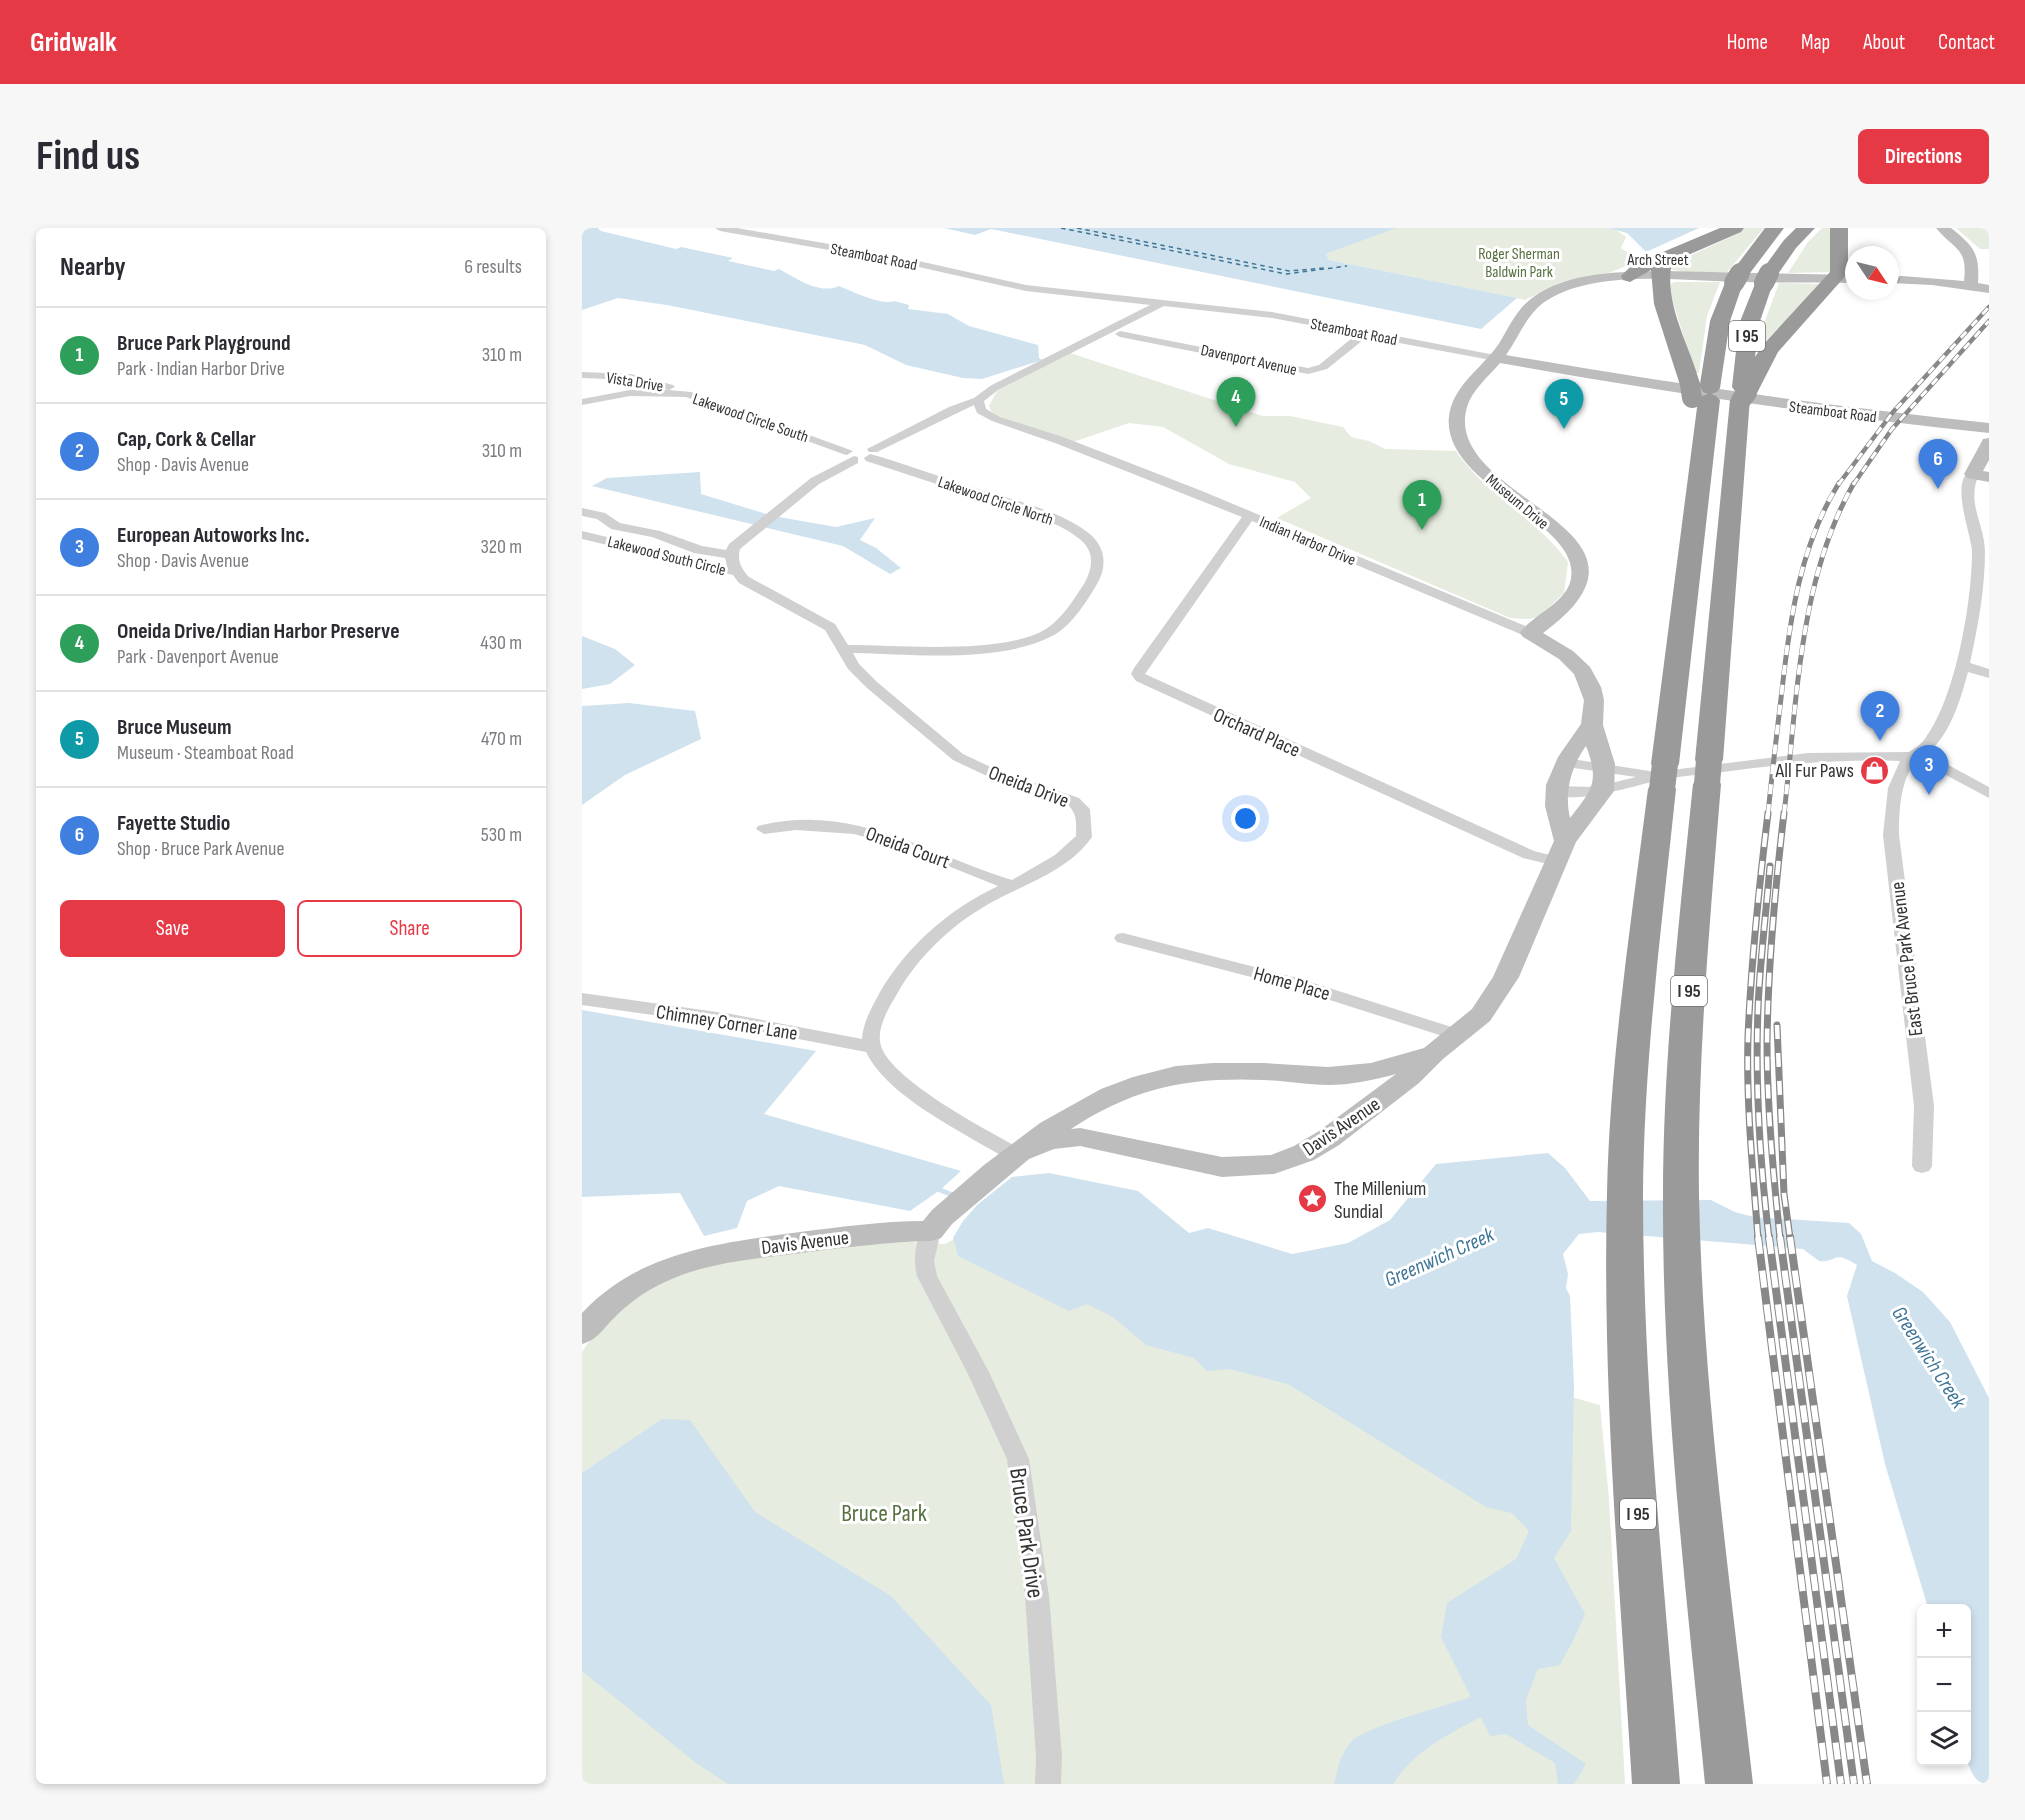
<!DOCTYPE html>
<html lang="en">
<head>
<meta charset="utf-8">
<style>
	body { margin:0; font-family:"Sofia Sans Condensed",sans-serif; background:#f7f7f7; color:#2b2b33 }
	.controls { position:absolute; right:18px; bottom:18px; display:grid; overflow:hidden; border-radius:9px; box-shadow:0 3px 9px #0003 }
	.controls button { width:54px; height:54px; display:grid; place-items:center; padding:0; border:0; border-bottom:2px solid #e1e1e2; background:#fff; color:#2b2b33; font:30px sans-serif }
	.compass { position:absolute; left:1263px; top:18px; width:54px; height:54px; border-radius:50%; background:#fff; box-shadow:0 3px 9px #0003; rotate:125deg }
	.you { position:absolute; left:664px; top:591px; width:21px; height:21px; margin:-15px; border:4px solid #fff; border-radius:50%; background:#1a73e8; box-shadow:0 0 0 9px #1a73e833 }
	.badge { display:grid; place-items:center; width:39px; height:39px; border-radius:50%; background:#e63946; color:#fff; font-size:20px; font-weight:700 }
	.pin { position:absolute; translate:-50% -50px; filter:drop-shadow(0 2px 3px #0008) }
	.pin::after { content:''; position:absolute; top:32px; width:21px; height:18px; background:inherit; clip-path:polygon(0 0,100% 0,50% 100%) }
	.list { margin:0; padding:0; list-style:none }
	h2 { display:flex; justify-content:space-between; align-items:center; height:78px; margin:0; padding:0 24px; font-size:26px }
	h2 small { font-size:20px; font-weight:400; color:#7c7c81 }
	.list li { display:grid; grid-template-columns:39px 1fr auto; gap:18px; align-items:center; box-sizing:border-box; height:96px; padding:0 24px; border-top:2px solid #e1e1e2 }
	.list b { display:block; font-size:22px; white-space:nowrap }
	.list p { margin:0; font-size:20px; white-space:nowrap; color:#7c7c81 }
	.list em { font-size:20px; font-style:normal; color:#7c7c81 }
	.actions { display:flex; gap:12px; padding:18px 24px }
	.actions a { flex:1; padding:14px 0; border:2px solid #e63946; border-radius:9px; text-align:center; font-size:21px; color:#e63946 }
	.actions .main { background:#e63946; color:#fff }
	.icon { flex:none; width:33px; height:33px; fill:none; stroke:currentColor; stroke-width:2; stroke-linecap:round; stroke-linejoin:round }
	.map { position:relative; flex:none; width:1407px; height:1556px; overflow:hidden; border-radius:9px }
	header { display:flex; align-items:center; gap:36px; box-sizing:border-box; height:84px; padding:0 30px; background:#e63946; color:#fff }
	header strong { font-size:28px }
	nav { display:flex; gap:33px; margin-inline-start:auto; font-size:21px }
	.intro { display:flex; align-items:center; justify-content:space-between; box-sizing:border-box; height:144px; padding:0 36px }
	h1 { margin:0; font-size:42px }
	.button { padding:15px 27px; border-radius:9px; background:#e63946; color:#fff; font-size:21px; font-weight:700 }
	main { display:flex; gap:36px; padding:0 36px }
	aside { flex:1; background:#fff; border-radius:9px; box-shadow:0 3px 9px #0003 }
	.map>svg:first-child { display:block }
	.green { fill:#e6ecdf }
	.water { fill:#cfe2ee }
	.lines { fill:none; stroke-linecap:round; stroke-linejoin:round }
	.stream { stroke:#cfe2ee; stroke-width:5 }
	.ferry { stroke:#3f7597; stroke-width:1.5; stroke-dasharray:4.5 4; stroke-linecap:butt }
	.street { fill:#d0d0d0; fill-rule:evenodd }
	.secondary { fill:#bdbdbd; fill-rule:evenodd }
	.highway { fill:#9a9a9a; fill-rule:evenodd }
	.rail-far3-casing { stroke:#888; stroke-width:4.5 }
	.rail-far2-casing { stroke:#888; stroke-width:5 }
	.rail-far1-casing { stroke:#888; stroke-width:7 }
	.rail-casing { stroke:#888; stroke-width:8 }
	.rail-far3 { stroke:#fff; stroke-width:3; stroke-dasharray:8; stroke-linecap:butt }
	.rail-far2 { stroke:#fff; stroke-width:4; stroke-dasharray:10; stroke-linecap:butt }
	.rail-far1 { stroke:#fff; stroke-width:4.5; stroke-dasharray:14; stroke-linecap:butt }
	.rail { stroke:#fff; stroke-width:6; stroke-dasharray:17; stroke-linecap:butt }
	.highway-bridge-far1 { stroke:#9a9a9a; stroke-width:20 }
	.highway-bridge { stroke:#9a9a9a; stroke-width:26 }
	.labels { text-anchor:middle; stroke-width:6; stroke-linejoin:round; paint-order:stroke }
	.far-park-label { font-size:16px; fill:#56703f; stroke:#fff }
	.far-street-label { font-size:16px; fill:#333; stroke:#fff }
	.shield { fill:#fff; stroke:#707070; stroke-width:1.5 }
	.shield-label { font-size:18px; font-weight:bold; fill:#333 }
	.street-label { font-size:20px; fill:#333; stroke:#fff }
	.poi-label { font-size:20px; fill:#333; stroke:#fff; text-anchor:end }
	.water-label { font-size:21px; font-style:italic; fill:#3f7597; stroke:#fff }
	.near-park-label { font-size:24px; fill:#56703f; stroke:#fff }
	.near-street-label { font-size:24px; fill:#333; stroke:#fff }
</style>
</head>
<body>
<header>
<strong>Gridwalk</strong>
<nav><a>Home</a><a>Map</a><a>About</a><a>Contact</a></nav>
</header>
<div class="intro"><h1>Find us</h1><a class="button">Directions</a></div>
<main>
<aside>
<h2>Nearby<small>6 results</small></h2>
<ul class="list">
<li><span class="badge" style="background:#2e9e5b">1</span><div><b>Bruce Park Playground</b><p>Park · Indian Harbor Drive</p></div><em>310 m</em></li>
<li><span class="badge" style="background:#3f7fe0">2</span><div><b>Cap, Cork &amp; Cellar</b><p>Shop · Davis Avenue</p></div><em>310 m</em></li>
<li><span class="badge" style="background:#3f7fe0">3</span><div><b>European Autoworks Inc.</b><p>Shop · Davis Avenue</p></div><em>320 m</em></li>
<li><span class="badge" style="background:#2e9e5b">4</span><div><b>Oneida Drive/Indian Harbor Preserve</b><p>Park · Davenport Avenue</p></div><em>430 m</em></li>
<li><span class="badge" style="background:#0f9aa8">5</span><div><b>Bruce Museum</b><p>Museum · Steamboat Road</p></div><em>470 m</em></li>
<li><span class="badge" style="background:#3f7fe0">6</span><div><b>Fayette Studio</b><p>Shop · Bruce Park Avenue</p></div><em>530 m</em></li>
</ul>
<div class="actions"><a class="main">Save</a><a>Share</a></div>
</aside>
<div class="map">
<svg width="1407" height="1556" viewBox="0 0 1407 1556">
	<rect width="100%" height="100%" fill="#fff"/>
	<g class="green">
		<path d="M813,0H1026L1034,2L1044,9L1039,20L1058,33L1021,47L979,54L943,72L747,32L744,26Z"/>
		<path d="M1162,0H1182L1145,44H1101L1089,41L1088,37L1155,6Z"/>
		<path d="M1240,0H1253L1250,44L1206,45L1226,14Z"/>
		<path d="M1374,0H1407V21H1398Z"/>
		<path d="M1092,54H1138L1125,88L1117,145H1113L1086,58Z"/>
		<path d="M1197,55L1239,56L1180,117V101Z"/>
		<path d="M488,125L681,188H708L761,199L769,209L787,213L803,221L874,223C903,267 955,290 986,334L982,365L957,389L946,391L928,390L695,290L729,270L713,254L647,236L581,199L547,195L491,214L417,189L409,183L407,178L415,163Z"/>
		<path d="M387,1003L1018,1177L1027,1272L1043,1556H0V1124L10,1109L51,1067L122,1035L297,1012L363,1016Z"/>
	</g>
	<g class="water">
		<path d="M0,0H16L19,3L94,21L99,19L151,30L146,33L192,43L197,41C214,50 237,67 257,58C269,63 300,78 312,73L327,77L326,81L366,86L387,98L456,117L457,130L460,132L400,151L381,150L324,137L283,117L85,77L36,70L0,82Z"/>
		<path d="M362,0H814L744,26L747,32L935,70L899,101L409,1L393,7Z"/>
		<path d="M1026,0H1117L1064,24L1045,5Z"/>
		<path d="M118,244L119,266L191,288L254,299L293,290L278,312L294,320L319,340L308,346L261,318L10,258L25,250Z"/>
		<path d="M0,408L33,421L53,437L28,456L0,461Z"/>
		<path d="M47,475L113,483L119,511L43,547L0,577V478Z"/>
		<path d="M0,782L234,823L182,886L379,943L358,962L328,983L197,958L165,973L155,1000L122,1008L98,965L0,969Z"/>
		<path d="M966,925L983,940L1008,973L1129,972L1153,984L1172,989L1267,995L1279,1006L1290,1033L1313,1045L1341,1064L1368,1094L1407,1170V1556C1393,1556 1390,1545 1385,1533L1384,1380H1346L1303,1236L1265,1068L1275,1037C1250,1021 1256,1035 1237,1033L1221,1021L1016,1004L997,1006L981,1026L986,1046L984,1060L988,1068L992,1158L989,1303L972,1330L1003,1386L992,1411L978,1437L956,1441L944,1472L946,1497L1004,1536L992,1556H976L973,1535L924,1506L908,1508L899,1489C866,1506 831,1524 811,1556H752C756,1540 758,1526 770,1513C783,1499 866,1477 889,1469L859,1409L865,1375L934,1331L947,1303L930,1285L904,1279L706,1156L647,1141L625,1143L612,1130L564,1117L531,1089L505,1076L487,1083L376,1028L371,1010L381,993L395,977L430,949L467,945L556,963L607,1005L626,1000L710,1026L766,1015L808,992L854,936Z"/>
		<path d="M80,1191L108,1192L173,1284L309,1368L409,1477L422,1556H146L114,1535L0,1443V1245Z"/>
	</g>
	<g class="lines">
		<path class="stream" d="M358,962L373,968"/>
		<g class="ferry">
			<path d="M479,0L704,46L765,38"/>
			<path d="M495,0L707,43L743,40"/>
		</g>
		<g class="street">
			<path d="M133,0H155L310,27L444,57L690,84L918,128V132L914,133L785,109L745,141L726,146L538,109L533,106L538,103L726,140L737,137L775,106L690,90L582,78L416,162L402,173L404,181L418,189L481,209L620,263L953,402L955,405L953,408H943L670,293L563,446L952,623L980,630L982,633L980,636L974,638L941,630L554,453L549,446L552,440L660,289L473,215L410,193L395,185L392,177L295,224H287L285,221L367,179L392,170L408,158L568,77L444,63L310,33L138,3Z"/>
			<path d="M0,144L49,146L91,157L93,159L87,162L109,164L271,223L265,227L261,226L104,169L48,168L0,177V171L48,162H86L49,152L0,150Z"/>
			<path d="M288,226C322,235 354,248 387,258C425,271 478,281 509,307C524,321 525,339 515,356C505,373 490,397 472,407C418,436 331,426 271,425L277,436L295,454L381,526L417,543L497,570L508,581L510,609C484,646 437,657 400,680C368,699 339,727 319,759C310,775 293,799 299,818C310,853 408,904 441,922L444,927L441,932L434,934C421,930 409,921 397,915C360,893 303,863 284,824L149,798L0,777V765L149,786L280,811C281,794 290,779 298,764C326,717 366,682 416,658L321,620L272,606L214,602L182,606L174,601L176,598C272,574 344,626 430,652L473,627L494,608C494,595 496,586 485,576L407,549L371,532L285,460L266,441L243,402L157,355L151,347L0,311V303L145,338L143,330L112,325L70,309L29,301L15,291L0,288V280L23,285L38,295L78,303L120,318L144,322L147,316L229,250L272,228L276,229V235L237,256L158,321C155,333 159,340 167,349L253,396L266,417C317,417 421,427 464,401C480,391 492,371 502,356C510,342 513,326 501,314C479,293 434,282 405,273C365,259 324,246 284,233L282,230Z"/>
			<path d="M1391,242L1397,246C1384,275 1402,294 1403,323C1403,361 1396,398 1388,435L1407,441V450L1386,444C1378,473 1368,509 1342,528L1359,533L1407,559V570L1349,539L1333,535C1318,553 1317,584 1317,607L1352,878L1350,938L1347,943L1340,945L1333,943L1330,938L1332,878L1301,607L1306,560L1318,533C1259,531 1199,536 1141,544C1118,547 1095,548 1073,553C1053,558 981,580 967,563L975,558L1013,559L1054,549L978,538L975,535L978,532L983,530L1074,544L1226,525L1327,524C1333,520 1340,516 1344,509C1374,468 1390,373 1390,323C1389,305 1366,249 1391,242Z"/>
			<path d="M541,705L719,751L882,803L885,807L882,811H870L707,759L535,714L532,710L535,706Z"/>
			<path d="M349,996L356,998L359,1003L352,1033L355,1048L407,1144L447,1231L467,1368L480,1529L479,1556H453L454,1529L443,1368L425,1231L385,1144L335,1048C331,1032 333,1013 342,998Z"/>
		</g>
		<g class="secondary">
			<path d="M1354,0H1369C1392,18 1398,26 1396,55L1407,57V65L1350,57L1308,55V47L1382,53C1386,19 1372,22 1354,0Z"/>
			<path d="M1082,43L1272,47V55C1234,54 1196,55 1158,54C1099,53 1011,40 961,75C944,88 936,110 924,127C1085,155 1245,178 1407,195V205C1243,188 1080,164 918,135C906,149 890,162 885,179C858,273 1106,299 961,405L991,423L1008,439L1019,459L1022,472L1021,497L1033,536L1032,563L994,614L937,749L908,793L861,831L837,855L757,917L732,932L692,946L640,949L498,918L472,921L447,931L370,996L359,1010L349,1013C303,1014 258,1020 212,1026C169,1031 123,1035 83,1054C65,1062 48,1074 34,1088C22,1099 16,1112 0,1116V1085C58,1023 138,1015 218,1004C259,999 300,993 341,993L350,982L402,937L458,895L519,861L551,849L594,838L631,835H682L746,839L789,835L842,820L890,781L911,749L972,613L963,578L964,557L976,529L999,496L1002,472L992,446L977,431L941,409L938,405C954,382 998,372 988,335C975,286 848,247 869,179C877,153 904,136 918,114C927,99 935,81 950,70C986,43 1039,44 1082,43ZM1004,518C1018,554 1010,562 988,590C982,564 989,539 1004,518ZM814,846L737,903L712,918L689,927L640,929L498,900L489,901C553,859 606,849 682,852C703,853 725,857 746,857C769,857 792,852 814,846Z"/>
			<path d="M1407,210V232L1401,243L1407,244V254L1385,250L1382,246L1399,215L1401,211Z"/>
		</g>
		<g class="highway">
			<path d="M1138,0H1162L1159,4L1090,34C1081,76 1108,117 1118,156L1128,93L1143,55L1145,51H1159L1161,55L1148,93L1138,160L1135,164L1129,166L1134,168L1138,172L1097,536L1093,542L1083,544L1073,542L1069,536L1116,172L1120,168L1126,166L1121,164L1118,158L1115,161L1108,163L1101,161L1098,157L1072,76L1069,42L1048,54L1041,52L1039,48L1050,37Z"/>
			<path d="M1183,0H1202L1165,49H1151L1149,45Z"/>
			<path d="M1214,0H1233L1214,20L1194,49H1180L1178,45L1202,12Z"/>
			<path d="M1248,0H1266V45L1196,124L1175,165L1168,170L1141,532L1137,538L1127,540L1117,538L1113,532L1148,172L1156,167L1150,159L1157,96L1175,51H1189L1191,55L1177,96L1173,129L1180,118L1248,44Z"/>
			<path d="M1308,45L1316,47L1318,51L1316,55L1308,57Z"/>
			<path d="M1125,547L1135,550L1139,556C1128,693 1115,831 1117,969C1121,1165 1149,1361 1171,1556H1123C1104,1361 1080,1165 1081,968C1081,830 1097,693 1111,556L1115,550Z"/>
			<path d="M1080,552L1090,555L1094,561C1080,695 1062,830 1061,966C1061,1163 1083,1360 1098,1556H1050C1038,1359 1020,1162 1025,965C1028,830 1049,695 1066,561L1070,555Z"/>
		</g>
		<defs>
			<g id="rail-far3">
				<path d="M1256,257L1311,184L1407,79"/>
				<path d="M1271,257L1310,201L1407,93"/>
			</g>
			<g id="rail-far2">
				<path d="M1186,586C1190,545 1195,504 1200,462C1208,390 1218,318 1257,255"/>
				<path d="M1202,586C1215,477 1216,352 1272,255"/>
			</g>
			<g id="rail-far1">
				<path d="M1195,797L1202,966L1208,1010"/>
				<path d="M1176,1010C1171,944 1164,876 1166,809C1169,734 1177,659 1186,585"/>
				<path d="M1187,1010C1178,935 1173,856 1176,780C1178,733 1184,685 1188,638"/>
				<path d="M1198,1010C1191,945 1185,879 1185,814C1186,737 1193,661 1202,585"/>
			</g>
			<g id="rail">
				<path d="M1176,1009L1245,1556"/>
				<path d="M1187,1009L1259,1556"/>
				<path d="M1198,1009L1272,1556"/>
				<path d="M1208,1009L1285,1556"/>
			</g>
		</defs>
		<use href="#rail-far3" class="rail-far3-casing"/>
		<use href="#rail-far2" class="rail-far2-casing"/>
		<use href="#rail-far1" class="rail-far1-casing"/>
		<use href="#rail" class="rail-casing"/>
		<use href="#rail-far3" class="rail-far3"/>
		<use href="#rail-far2" class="rail-far2"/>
		<use href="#rail-far1" class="rail-far1"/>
		<use href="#rail" class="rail"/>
		<g class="highway-bridge-far1">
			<path d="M1152,55L1158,45"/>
			<path d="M1182,55L1187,45"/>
			<path d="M1108,157L1110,170"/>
			<path d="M1159,172L1165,165"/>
		</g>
		<g class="highway-bridge">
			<path d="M1125,556L1127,532"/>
			<path d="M1080,561L1083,536"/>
		</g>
	</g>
	<defs>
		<symbol id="shop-disc" viewBox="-11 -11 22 22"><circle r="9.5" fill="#e63946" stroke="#fff"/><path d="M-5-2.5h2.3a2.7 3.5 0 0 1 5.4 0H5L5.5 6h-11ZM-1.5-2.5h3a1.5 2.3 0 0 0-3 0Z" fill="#fff"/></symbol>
		<symbol id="sight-disc" viewBox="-11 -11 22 22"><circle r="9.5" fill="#e63946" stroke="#fff"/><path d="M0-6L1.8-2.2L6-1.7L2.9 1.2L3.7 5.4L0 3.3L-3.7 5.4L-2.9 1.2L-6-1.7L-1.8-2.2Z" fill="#fff"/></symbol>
	</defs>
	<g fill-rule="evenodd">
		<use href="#shop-disc" x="1276" y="526" width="33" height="33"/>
		<use href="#sight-disc" x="714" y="954" width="33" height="33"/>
	</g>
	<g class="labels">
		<g class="far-park-label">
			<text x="937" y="31">Roger Sherman<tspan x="937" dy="18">Baldwin Park</tspan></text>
		</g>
		<g class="far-street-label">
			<text transform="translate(292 28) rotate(11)" y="6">Steamboat Road</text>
			<text x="1076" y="37">Arch Street</text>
			<text transform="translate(772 103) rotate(11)" y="6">Steamboat Road</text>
			<text transform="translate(667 131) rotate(12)" y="6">Davenport Avenue</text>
			<text transform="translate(53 153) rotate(9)" y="6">Vista Drive</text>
			<text transform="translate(1251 183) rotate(7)" y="6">Steamboat Road</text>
			<text transform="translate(169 189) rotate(19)" y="6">Lakewood Circle South</text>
			<text transform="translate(414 272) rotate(19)" y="6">Lakewood Circle North</text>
			<text transform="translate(936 273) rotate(40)" y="6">Museum Drive</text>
			<text transform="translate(726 312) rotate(23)" y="6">Indian Harbor Drive</text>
			<text transform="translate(85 327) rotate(14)" y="6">Lakewood South Circle</text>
		</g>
		<g class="shield">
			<rect x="1147" y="93" width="36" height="30" rx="4.5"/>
			<rect x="1089" y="748" width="36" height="30" rx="4.5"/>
			<rect x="1038" y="1271" width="36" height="30" rx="4.5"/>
		</g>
		<g class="shield-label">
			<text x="1165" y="114">I 95</text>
			<text x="1107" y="769">I 95</text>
			<text x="1056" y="1292">I 95</text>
		</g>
		<g class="street-label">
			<text transform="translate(675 504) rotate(24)" y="7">Orchard Place</text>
			<text transform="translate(447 558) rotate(21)" y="7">Oneida Drive</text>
			<text transform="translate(326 619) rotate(20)" y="7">Oneida Court</text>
			<text transform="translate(1324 731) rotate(-97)" y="7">East Bruce Park Avenue</text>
			<text transform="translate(710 755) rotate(16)" y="7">Home Place</text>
			<text transform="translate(145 794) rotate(9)" y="7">Chimney Corner Lane</text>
			<text transform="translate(759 898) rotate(-34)" y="7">Davis Avenue</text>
			<text transform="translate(223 1014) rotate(-7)" y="7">Davis Avenue</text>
		</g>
		<g class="poi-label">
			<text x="1272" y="549">All Fur Paws</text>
			<text x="752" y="967" text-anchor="start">The Millenium<tspan x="752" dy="23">Sundial</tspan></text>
		</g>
		<g class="water-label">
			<text transform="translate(857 1029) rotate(-24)" y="7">Greenwich Creek</text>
			<text transform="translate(1347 1129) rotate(57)" y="7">Greenwich Creek</text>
		</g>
		<g class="near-park-label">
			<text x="302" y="1293">Bruce Park</text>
		</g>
		<g class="near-street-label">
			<text transform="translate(445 1305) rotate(82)" y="8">Bruce Park Drive</text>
		</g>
	</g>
</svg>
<div class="controls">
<button>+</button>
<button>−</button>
<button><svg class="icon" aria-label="layers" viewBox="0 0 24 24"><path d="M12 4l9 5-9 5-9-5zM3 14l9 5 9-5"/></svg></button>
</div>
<svg class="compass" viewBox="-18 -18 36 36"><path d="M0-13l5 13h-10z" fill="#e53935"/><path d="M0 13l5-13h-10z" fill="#7c7c81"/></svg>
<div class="you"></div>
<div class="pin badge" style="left:840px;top:302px;background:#2e9e5b">1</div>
<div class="pin badge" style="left:1298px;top:513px;background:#3f7fe0">2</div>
<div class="pin badge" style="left:1347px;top:567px;background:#3f7fe0">3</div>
<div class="pin badge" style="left:654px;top:199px;background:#2e9e5b">4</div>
<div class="pin badge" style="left:982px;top:201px;background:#0f9aa8">5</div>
<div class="pin badge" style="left:1356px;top:261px;background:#3f7fe0">6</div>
</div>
</main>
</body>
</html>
